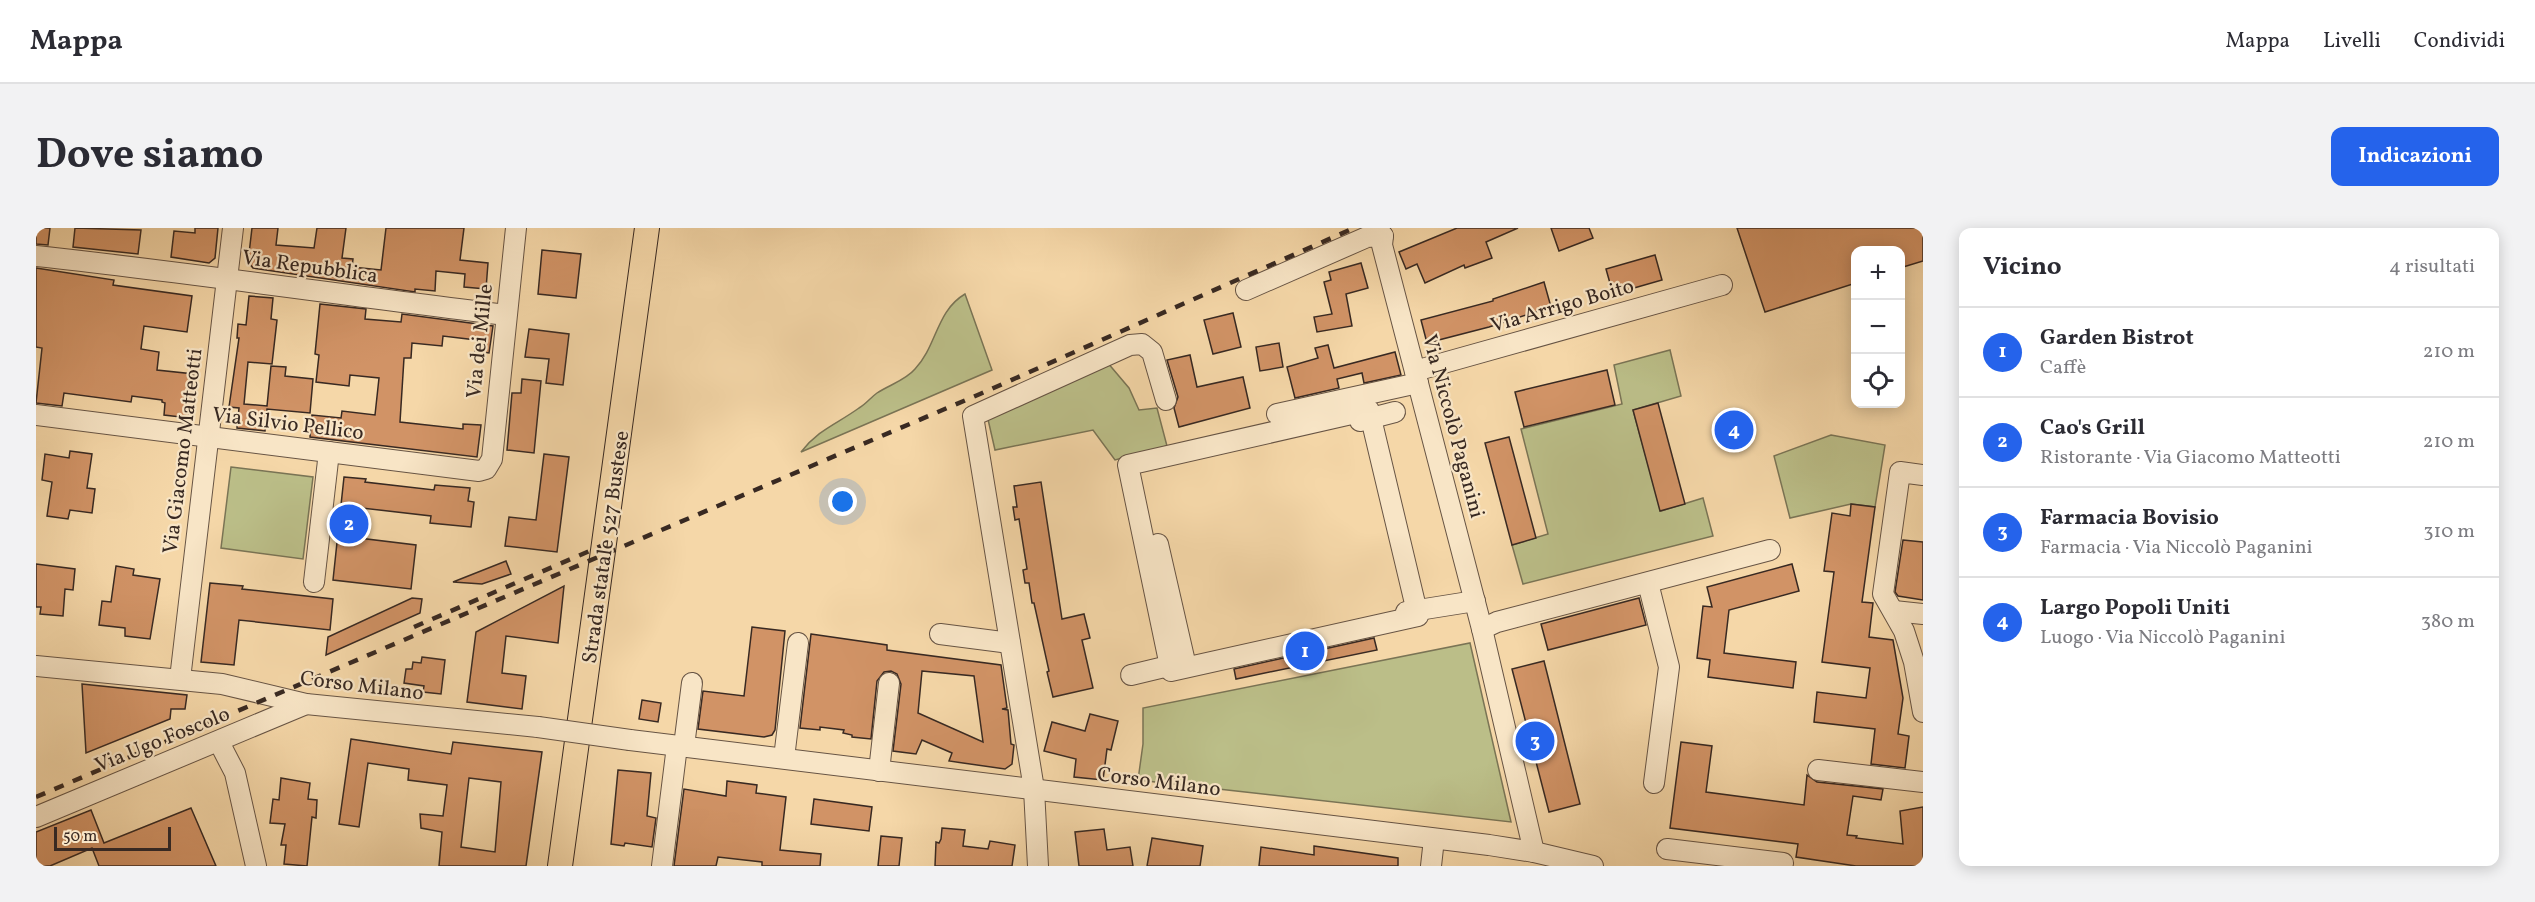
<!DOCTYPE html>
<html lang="it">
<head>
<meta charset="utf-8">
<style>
	body { margin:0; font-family:Vollkorn,serif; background:#f2f2f3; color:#2b2b33 }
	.controls { position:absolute; right:18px; top:18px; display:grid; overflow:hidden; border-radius:12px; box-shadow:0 3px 15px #0003 }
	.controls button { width:54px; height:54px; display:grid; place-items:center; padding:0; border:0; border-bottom:2px solid #e1e1e2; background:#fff; color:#2b2b33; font:30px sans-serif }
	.scale { position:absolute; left:18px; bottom:15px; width:117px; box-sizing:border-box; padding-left:6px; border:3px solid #382922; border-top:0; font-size:16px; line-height:21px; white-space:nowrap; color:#382922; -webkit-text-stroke:4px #f8e5c6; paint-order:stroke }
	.you { position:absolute; left:807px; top:274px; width:21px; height:21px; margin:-15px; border:4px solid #fff; border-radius:50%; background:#1a73e8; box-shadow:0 0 0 9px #1a73e833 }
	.badge { display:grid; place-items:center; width:39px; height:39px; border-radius:50%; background:#2563eb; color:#fff; font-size:20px; font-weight:700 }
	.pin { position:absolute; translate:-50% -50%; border:3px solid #fff; box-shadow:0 2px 6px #0006 }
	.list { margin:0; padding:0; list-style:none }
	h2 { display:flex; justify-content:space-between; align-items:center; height:78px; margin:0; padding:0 24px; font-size:26px }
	h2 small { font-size:20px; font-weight:400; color:#7c7c81 }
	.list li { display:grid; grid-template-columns:39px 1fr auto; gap:18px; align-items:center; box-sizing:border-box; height:90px; padding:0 24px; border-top:2px solid #e1e1e2 }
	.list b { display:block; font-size:22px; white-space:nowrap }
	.list p { margin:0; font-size:20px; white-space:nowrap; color:#7c7c81 }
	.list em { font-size:20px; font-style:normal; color:#7c7c81 }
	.icon { flex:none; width:33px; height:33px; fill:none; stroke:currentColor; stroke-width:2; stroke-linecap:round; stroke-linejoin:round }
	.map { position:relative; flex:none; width:1887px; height:638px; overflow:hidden; border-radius:12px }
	header { display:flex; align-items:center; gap:36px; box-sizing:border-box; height:84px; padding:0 30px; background:#fff; border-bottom:2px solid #e1e1e2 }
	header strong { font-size:28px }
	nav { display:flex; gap:33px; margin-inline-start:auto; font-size:21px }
	.intro { display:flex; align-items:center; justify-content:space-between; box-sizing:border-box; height:144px; padding:0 36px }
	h1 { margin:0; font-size:42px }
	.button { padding:15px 27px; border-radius:12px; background:#2563eb; color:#fff; font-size:21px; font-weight:700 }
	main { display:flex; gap:36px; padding:0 36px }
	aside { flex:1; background:#fff; border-radius:12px; box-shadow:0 3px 15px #0003 }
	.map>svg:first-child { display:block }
	.green { fill:#bbbe88; stroke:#7a7455; stroke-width:1.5 }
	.building { fill:#d19366; stroke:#382922; stroke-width:1.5; fill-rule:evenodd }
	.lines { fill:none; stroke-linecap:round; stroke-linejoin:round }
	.minor-casing { stroke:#675444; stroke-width:22 }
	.major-casing { stroke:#382922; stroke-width:26 }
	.minor { stroke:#f8e5c6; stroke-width:20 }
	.major { stroke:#f5d7a8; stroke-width:24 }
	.rail { stroke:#382922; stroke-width:4.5; stroke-dasharray:10 10; stroke-linecap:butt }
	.minor-bridge-casing { stroke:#675444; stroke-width:22; stroke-linecap:butt }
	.minor-bridge { stroke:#f8e5c6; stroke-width:20 }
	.labels { text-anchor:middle; stroke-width:4.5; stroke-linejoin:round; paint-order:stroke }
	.street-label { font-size:21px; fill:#382922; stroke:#f8e5c6 }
</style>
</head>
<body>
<header>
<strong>Mappa</strong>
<nav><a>Mappa</a><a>Livelli</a><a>Condividi</a></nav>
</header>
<div class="intro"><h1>Dove siamo</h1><a class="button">Indicazioni</a></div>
<main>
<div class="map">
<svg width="1887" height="638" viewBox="0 0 1887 638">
	<rect width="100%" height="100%" fill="#f5d7a8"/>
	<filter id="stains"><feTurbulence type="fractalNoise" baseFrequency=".00333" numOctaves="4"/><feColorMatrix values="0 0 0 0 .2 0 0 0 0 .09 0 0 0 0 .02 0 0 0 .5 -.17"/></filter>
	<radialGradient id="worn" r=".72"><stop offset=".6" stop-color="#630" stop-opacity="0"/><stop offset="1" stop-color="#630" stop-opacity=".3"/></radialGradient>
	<g class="green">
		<path d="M929,66L956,142L765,224C783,201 801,196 823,180C830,176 834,170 841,165C853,157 870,152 879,141C901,118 900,83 929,66Z"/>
		<path d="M1634,122L1645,168L1597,182L1625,283L1667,270L1677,308L1487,356L1476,317L1512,306L1485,201L1586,176L1578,137Z"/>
		<path d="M1071,134L1093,160L1103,182L1121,180L1131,218L1079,232L1057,202L959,222L951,187Z"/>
		<path d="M1795,207L1849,217L1839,279L1815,276L1754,290L1738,228Z"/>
		<path d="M195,239L277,249L267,331L185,320Z"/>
		<path d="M1434,415L1475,594L1102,552L1107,516V480Z"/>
	</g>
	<g class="building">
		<path d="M0,0H14L12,17L0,16Z"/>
		<path d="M39,0L105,2L102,26L37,19Z"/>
		<path d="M159,0H182L179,30L173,35L135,29L138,3L159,5Z"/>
		<path d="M216,0H242L240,17L278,20L281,0H310L306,30L317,31L316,39L345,42L350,0H428L424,32L452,35L450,61L428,59L429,46L400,43L399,63L379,61V64L217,40L212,34Z"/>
		<path d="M1421,0H1482L1450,14L1456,30L1429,40L1428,37L1389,55L1381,36L1370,41L1363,24Z"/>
		<path d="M1515,0H1553L1557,10L1523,23Z"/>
		<path d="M1701,0H1887V33L1864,40V22H1820V55L1729,84Z"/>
		<path d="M506,22L545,26L540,70L502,66Z"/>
		<path d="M1619,27L1626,52L1577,66L1570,41Z"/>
		<path d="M1325,35L1332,60L1310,66L1316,98L1281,104L1278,89L1296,86L1288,54L1295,52L1293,44Z"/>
		<path d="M0,40L78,52L77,57L156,68L151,104L108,98L105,121L123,124L121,142L158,146L157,157L161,158L158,180L154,179L153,190L128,187L129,175L126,174V172L96,168L95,174L28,165L26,178L0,175L6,120L0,119Z"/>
		<path d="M1508,54L1515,79L1453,99L1391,115L1385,92L1457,73V71Z"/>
		<path d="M213,68L237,70L235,91L241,92L236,136L212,134L208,176L231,178L235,138L250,139L249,148L277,151L274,185L231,181L229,203L201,200L203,180L193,179L203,110H201L202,96L210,97Z"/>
		<path d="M284,76L330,81L329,91L365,94L366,86L457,98L453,125L439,123L440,112L407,108L406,118L376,115L375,130H368L364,194L427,201V196L445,197L441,229L274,209L276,187L305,190L306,183L339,187L343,150L314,147L313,158L280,154L283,127L279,126Z"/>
		<path d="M1197,85L1205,119L1177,126L1168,92Z"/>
		<path d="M493,101L533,106L527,157L510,155L513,131L489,129Z"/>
		<path d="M1243,115L1247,139L1224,143L1220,119Z"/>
		<path d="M1292,117L1298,140L1359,124L1365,147L1328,155L1326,145L1301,151L1303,160L1259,170L1251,139L1282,130L1279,120Z"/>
		<path d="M1154,127L1161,159L1207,149L1214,180L1143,199L1138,180L1142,169L1131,132Z"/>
		<path d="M1571,142L1579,177L1488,199L1479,164Z"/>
		<path d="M486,151L505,153L498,225L471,222L476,165H485Z"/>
		<path d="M1622,175L1649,276L1624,283L1597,182Z"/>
		<path d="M1473,209L1500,310L1476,317L1449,215Z"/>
		<path d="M34,223L56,226L51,260L59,261L56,285L34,282L32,291L11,288L16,254L6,252L9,226L33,230Z"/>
		<path d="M508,226L533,229L521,324L469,318L473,289L500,292Z"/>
		<path d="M308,249L330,251L329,254L398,262L399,257L434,260L432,273L438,274L435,299L394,295L395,288L326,280L323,310L380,317L375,361L297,352Z"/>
		<path d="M1005,254L1026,391L1048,386L1054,410L1046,412L1057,460L1017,469L1011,444L1013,443L998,375H996L993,355H989L987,342L991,341L983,291L979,292L977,279H981L978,258Z"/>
		<path d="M1815,276L1839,279L1826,374L1837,375L1833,409L1857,412L1867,470L1862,506L1873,508L1869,540L1835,536L1839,501L1778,494L1781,464L1830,470L1834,440L1786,434L1798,344L1788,343L1796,285L1814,288Z"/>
		<path d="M1867,312L1887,314V372L1862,368L1859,364Z"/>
		<path d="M470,333L475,346L446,356L417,354Z"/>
		<path d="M0,336L39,341L37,362L29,361L27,388L4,386L5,379H0Z"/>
		<path d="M1756,336L1763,363L1693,382L1688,425L1760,434L1757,460L1672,449L1674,432L1661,430L1667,378L1676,379L1671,359Z"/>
		<path d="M80,338L98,341L97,347L124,351L114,411L89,408V400L63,397L66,373L75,374Z"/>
		<path d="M174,355L207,358L206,361L297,371L294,402L203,392L198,437L165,434Z"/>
		<path d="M528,358L522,415L470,408L466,445L490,448L486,481L431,474L440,404Z"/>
		<path d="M376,370L386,371L384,385L290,427L292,409Z"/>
		<path d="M1603,370L1610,397L1512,422L1505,396Z"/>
		<path d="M716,399L749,403L739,502L736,507L728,509L662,501L667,463L708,468Z"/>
		<path d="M775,406L851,417V422L965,437L971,480L966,481L972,482L975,516L978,517L976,536L969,541L913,533L916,525L886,512L880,526L857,523L865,456L861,446L855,443L848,444L841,453L835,511L816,509V507L807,505L808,502L784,499V502L764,500ZM886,443L938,448L947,514L882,485Z"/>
		<path d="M1338,410L1341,422L1200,451L1198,441Z"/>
		<path d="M386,429L409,432L405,466L387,464L388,458L368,455L370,441H376L377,434L385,435Z"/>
		<path d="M1508,433L1544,576L1513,584L1476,441Z"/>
		<path d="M46,456L151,467L149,481H135L134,491L50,525Z"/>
		<path d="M606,472L625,475L622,494L603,491Z"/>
		<path d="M1054,486L1082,493L1075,522L1071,521L1067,552L1038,549L1040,531L1008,523L1016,494L1049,503Z"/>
		<path d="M315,511L415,526L417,514L506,524L490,638H403L406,604L385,600L384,586L407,588L411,557L372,552L373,541L332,535L323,599L303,596ZM433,550L465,554L459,624L425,619Z"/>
		<path d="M1645,514L1676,518L1670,564L1768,577L1771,547L1781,554L1847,561L1845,572L1817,568L1811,607L1821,608L1820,610L1867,616L1864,583L1887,579V638H1820L1760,629L1762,616L1634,600Z"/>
		<path d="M582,542L615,545L611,588L620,590L616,619L589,615L588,618L575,616Z"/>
		<path d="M245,550L274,555L272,571L281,572L280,590L276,589L271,638L248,636L250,617H245L249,596L234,595L237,571L243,572Z"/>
		<path d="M691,553L721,557L720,565L750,569L744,622L785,626L784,638H726V634L682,629L680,638H638L648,561L690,568Z"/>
		<path d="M778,571L836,579L833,603L775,596Z"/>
		<path d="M155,580L180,638H63L56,620L14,638H0V604L55,582L68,615Z"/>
		<path d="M906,600L929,602L927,618L952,621L954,613L979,617L976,638H899L900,614L903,615L905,611Z"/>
		<path d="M1068,601L1071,622L1094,619L1097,638H1043L1039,604Z"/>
		<path d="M845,608L866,610L863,638H842Z"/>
		<path d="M1116,610L1167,618L1164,638H1111Z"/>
		<path d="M1278,618L1362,630V638H1223L1225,619L1278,627Z"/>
	</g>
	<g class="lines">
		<defs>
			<g id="minor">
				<path d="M1347,8L1346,17L1446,401L1498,624"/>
				<path d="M0,28C157,45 313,68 470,87"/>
				<path d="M1210,62L1331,9L1347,8"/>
				<path d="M1379,143L1686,57"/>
				<path d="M1333,182L1382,388L1135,443L1092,237Z"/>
				<path d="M1241,186L1382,155"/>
				<path d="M0,187L443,243L450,241L456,231L480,0"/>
				<path d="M1324,193L1359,184"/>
				<path d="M1887,247L1864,244L1847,366L1868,403L1878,434L1887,484"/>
				<path d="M1122,316L1149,434"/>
				<path d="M278,354L293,224"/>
				<path d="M1612,355L1633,439L1618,555"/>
				<path d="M1858,383L1887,386"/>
				<path d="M1370,384L1439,373"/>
				<path d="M1446,401L1461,394L1734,322"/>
				<path d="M904,406L974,415"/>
				<path d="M0,438L186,456L270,476L502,499"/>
				<path d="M1095,447L1145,435"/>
				<path d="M144,451L197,0"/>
				<path d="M594,512L1453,617L1498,624L1557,638"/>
				<path d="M183,514L199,545L220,638"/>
				<path d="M648,518L656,455"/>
				<path d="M748,530L762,415"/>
				<path d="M1782,542L1887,554"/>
				<path d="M843,543L853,455"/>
				<path d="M0,589L270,476"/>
				<path d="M1631,621L1747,635L1746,638"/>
				<path d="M626,638L641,518"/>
				<path d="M1002,638L998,561L937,188L1094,117L1106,116L1116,124L1130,172"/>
				<path d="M1395,638L1398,611"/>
			</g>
			<path id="major" d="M524,638L611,0"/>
		</defs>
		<use href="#minor" class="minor-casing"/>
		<use href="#major" class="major-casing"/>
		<use href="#minor" class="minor"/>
		<use href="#major" class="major"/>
		<g class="rail">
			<path d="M378,399L565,318"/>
			<path d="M0,569L944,166L1318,0"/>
		</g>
		<defs>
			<path id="minor-bridge" d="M502,499L594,512"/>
		</defs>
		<use href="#minor-bridge" class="minor-bridge-casing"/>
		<use href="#minor-bridge" class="minor-bridge"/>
	</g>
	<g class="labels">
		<g class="street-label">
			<text transform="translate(274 38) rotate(8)" y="7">Via Repubblica</text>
			<text transform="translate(1526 77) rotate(-16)" y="7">Via Arrigo Boito</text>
			<text transform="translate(443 113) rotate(-84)" y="7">Via dei Mille</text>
			<text transform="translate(252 195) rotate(7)" y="7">Via Silvio Pellico</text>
			<text transform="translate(1418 198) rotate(75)" y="7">Via Niccolò Paganini</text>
			<text transform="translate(146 223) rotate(-83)" y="7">Via Giacomo Matteotti</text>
			<text transform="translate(569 319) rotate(-82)" y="7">Strada statale 527 Bustese</text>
			<text transform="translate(326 457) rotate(7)" y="7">Corso Milano</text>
			<text transform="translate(126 511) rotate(-22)" y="7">Via Ugo Foscolo</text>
			<text transform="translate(1123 553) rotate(7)" y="7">Corso Milano</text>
		</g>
	</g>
	<rect width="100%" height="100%" filter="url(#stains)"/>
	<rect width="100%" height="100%" fill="url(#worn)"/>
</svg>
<div class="controls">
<button>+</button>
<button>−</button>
<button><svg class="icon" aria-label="locate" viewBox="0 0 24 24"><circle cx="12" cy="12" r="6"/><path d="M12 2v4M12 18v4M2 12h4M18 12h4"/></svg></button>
</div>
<div class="scale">50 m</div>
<div class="you"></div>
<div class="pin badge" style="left:1269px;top:423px">1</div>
<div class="pin badge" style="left:313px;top:296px">2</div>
<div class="pin badge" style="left:1499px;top:513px">3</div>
<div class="pin badge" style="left:1698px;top:202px">4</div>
</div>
<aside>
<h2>Vicino<small>4 risultati</small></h2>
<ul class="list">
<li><span class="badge">1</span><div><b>Garden Bistrot</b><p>Caffè</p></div><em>210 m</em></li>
<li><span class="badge">2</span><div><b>Cao's Grill</b><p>Ristorante · Via Giacomo Matteotti</p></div><em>210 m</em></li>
<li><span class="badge">3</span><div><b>Farmacia Bovisio</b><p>Farmacia · Via Niccolò Paganini</p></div><em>310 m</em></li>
<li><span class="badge">4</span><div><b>Largo Popoli Uniti</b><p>Luogo · Via Niccolò Paganini</p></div><em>380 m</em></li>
</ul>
</aside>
</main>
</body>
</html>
